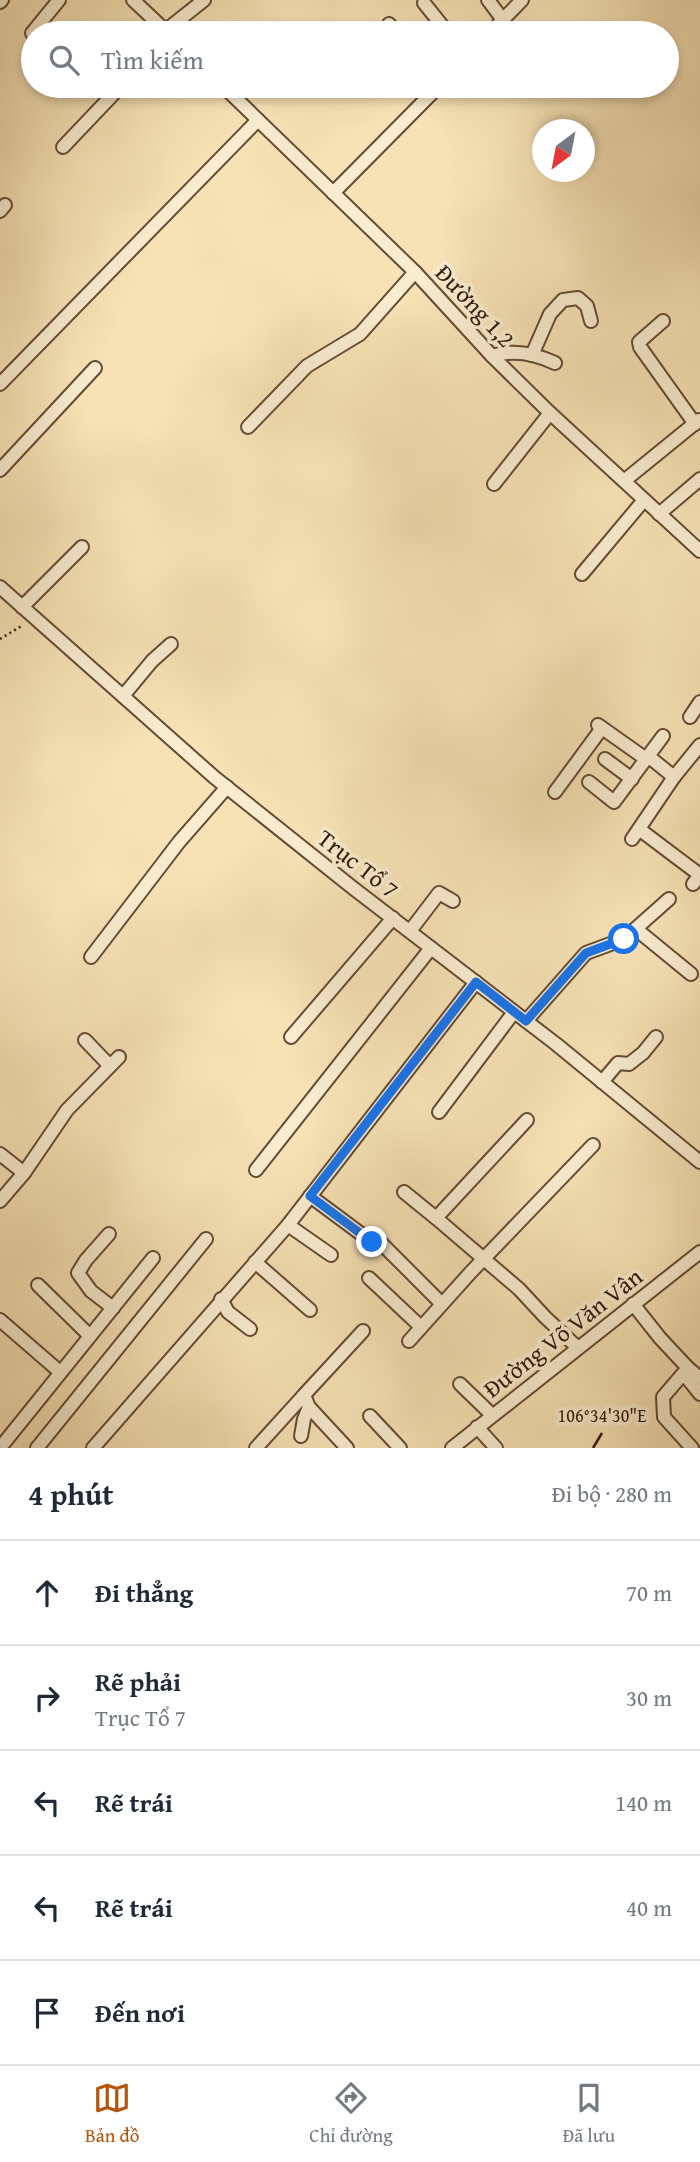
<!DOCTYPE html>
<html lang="vi">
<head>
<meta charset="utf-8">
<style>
	body { margin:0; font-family:"Gentium Book Plus",serif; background:#f2f2f3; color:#1f2937 }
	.compass { position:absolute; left:532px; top:119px; width:63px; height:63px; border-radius:50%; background:#fff; box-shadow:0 4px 10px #0003; rotate:212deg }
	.stop { position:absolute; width:21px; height:21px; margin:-16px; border:5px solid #1a73e8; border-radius:50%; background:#fff }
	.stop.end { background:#1a73e8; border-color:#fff; box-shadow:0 2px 7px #0008 }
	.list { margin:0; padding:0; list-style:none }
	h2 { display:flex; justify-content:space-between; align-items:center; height:91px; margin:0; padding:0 28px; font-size:30px }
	h2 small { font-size:23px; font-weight:400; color:#747a83 }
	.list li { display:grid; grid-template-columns:46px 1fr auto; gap:21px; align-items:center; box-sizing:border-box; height:105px; padding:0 28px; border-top:2px solid #e0e1e3 }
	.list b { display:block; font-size:26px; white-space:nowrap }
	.list p { margin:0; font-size:23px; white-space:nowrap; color:#747a83 }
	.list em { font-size:23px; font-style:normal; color:#747a83 }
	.icon { flex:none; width:38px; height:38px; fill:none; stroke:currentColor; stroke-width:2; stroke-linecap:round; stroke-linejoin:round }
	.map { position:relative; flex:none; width:700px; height:1448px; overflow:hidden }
	.search { position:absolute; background:#fff; box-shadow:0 4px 10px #0003; left:21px; right:21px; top:21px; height:77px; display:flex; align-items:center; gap:18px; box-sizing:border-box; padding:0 24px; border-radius:38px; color:#747a83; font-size:26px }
	.sheet { height:616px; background:#fff }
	nav { display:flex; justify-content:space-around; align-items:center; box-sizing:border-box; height:98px; border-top:2px solid #e0e1e3; background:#fff; font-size:19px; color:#747a83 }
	nav a { display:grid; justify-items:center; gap:4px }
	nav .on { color:#b45309 }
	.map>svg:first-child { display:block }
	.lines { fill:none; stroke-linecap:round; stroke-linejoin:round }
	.minor-casing { stroke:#644a35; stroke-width:16 }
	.path { stroke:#34180a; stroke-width:2.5; stroke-dasharray:2 3.5; stroke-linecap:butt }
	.minor { stroke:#f9eccf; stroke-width:12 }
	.route { stroke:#1a73e8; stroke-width:9 }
	.ticks { fill:none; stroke:#34180a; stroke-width:2.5 }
	.labels { text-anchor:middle; stroke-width:7; stroke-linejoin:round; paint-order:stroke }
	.street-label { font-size:24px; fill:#34180a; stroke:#f9eccf }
	.ticks-label { font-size:18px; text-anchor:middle; fill:#34180a; stroke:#f9eccf; stroke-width:7; stroke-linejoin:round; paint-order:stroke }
</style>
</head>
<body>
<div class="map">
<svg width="700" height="1448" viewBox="0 0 700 1448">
	<rect width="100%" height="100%" fill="#f6e2b5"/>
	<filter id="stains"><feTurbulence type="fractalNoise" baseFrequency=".00286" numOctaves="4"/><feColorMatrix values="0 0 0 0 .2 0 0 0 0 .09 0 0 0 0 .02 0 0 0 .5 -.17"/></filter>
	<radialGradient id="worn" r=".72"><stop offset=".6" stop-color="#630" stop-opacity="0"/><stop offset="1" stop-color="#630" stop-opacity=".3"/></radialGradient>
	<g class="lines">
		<defs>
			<g id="minor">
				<path d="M133,0L168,33"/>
				<path d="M488,0L503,20"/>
				<path d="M0,2L2,0"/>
				<path d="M424,3L448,33"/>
				<path d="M389,24L396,33"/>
				<path d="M165,31L204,0"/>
				<path d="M32,33L59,0"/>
				<path d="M490,33L522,0"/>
				<path d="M223,86L415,272L492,356L550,413L700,551"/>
				<path d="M63,147L121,86"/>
				<path d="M333,193L439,86"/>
				<path d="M0,211L5,205"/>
				<path d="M663,321L639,342L640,347L695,424"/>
				<path d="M532,355L550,314L563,300L578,298L587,306L591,321"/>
				<path d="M492,356C514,349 534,353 555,363"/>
				<path d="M0,384L258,120"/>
				<path d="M248,427L307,366L360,334L415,272"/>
				<path d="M0,470L95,368"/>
				<path d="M624,481L699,420"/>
				<path d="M494,484L550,413"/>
				<path d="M659,514L700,479"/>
				<path d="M582,574L644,500"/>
				<path d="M0,587L214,777L353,888L556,1044L700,1162"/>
				<path d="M22,607L82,547"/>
				<path d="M123,696L152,661L171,644"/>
				<path d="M690,717L700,702"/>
				<path d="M598,725L646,759"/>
				<path d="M648,756L674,777"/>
				<path d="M605,759L632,779"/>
				<path d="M589,782L614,802L663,736"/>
				<path d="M555,792L602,728"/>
				<path d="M639,829L700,875L693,884"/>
				<path d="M632,839L674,777L700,745"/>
				<path d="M636,929L691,974"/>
				<path d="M410,931L439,893L453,901"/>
				<path d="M91,957L179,842L227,787"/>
				<path d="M526,1021L586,953L624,939L669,899"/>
				<path d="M291,1037L393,918"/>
				<path d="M85,1040L110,1066"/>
				<path d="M602,1082L618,1063L629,1064L643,1053L656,1037"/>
				<path d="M439,1112L514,1012"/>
				<path d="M527,1120L436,1218L519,1289L545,1317L578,1348"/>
				<path d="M0,1154L24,1173"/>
				<path d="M256,1170L431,948"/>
				<path d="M404,1192L436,1218"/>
				<path d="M310,1196L372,1242"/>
				<path d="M0,1201L24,1173L67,1110L119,1057"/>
				<path d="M288,1225L331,1255"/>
				<path d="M109,1234L86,1260L78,1273L91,1291L113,1308"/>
				<path d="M381,1243L442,1304"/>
				<path d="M255,1262L310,1310"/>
				<path d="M369,1278L421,1327"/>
				<path d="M38,1285L90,1336"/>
				<path d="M221,1299L228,1312L250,1329"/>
				<path d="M633,1304L660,1338L688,1368L663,1397L664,1417L692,1448"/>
				<path d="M0,1320L60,1372"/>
				<path d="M409,1341L471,1272L593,1145"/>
				<path d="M688,1368L700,1378"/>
				<path d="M684,1374L700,1394"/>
				<path d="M460,1384L492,1415"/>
				<path d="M370,1416L400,1448"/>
				<path d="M477,1427L496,1448"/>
				<path d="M301,1436L304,1419L309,1407"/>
				<path d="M4,1443L153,1258"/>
				<path d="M37,1448L206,1239"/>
				<path d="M93,1448L288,1225L476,982"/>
				<path d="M256,1448L304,1395"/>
				<path d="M347,1448L309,1407L304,1395L363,1331"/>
				<path d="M452,1448L700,1252"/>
			</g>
		</defs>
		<use href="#minor" class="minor-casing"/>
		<path class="path" d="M0,639L23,625"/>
		<use href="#minor" class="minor"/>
	</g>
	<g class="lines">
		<path class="route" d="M372,1242L310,1196L476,982L526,1021L586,953L624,939"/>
	</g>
	<path class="ticks" d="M593,1448L602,1433"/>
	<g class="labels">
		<g class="street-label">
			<text transform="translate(475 306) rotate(47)" y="8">Đường 1,2</text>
			<text transform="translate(358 864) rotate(38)" y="8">Trục Tổ 7</text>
			<text transform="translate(563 1333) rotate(-38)" y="8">Đường Võ Văn Vân</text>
		</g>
	</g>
	<g class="ticks-label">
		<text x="602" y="1422">106°34'30"E</text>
	</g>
	<rect width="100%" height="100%" filter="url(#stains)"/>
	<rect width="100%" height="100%" fill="url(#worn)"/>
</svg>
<svg class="compass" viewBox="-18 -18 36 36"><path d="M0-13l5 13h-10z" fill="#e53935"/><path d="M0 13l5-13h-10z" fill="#747a83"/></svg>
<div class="stop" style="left:624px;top:939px"></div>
<div class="stop end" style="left:372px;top:1242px"></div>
<div class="search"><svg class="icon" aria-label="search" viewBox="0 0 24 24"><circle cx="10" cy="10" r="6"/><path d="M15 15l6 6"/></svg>Tìm kiếm</div>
</div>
<section class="sheet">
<h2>4 phút<small>Đi bộ · 280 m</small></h2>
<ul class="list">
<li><svg class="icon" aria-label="ahead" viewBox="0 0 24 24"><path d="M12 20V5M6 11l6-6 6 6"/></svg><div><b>Đi thẳng</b></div><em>70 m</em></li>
<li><svg class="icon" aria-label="right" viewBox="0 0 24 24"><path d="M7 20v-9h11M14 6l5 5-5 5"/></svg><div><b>Rẽ phải</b><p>Trục Tổ 7</p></div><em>30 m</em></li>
<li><svg class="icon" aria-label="left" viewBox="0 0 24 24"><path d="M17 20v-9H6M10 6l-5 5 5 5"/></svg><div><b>Rẽ trái</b></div><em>140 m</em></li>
<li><svg class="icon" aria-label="left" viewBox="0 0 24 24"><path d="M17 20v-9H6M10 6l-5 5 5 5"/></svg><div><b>Rẽ trái</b></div><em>40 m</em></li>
<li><svg class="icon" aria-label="arrive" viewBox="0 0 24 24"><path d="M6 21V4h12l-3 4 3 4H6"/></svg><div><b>Đến nơi</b></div></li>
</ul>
</section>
<nav>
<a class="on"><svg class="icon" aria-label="map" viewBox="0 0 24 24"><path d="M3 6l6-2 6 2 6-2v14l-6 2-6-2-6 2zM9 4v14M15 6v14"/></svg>Bản đồ</a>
<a><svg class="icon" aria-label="directions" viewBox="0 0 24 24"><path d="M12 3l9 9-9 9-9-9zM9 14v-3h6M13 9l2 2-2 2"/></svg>Chỉ đường</a>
<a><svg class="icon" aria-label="saved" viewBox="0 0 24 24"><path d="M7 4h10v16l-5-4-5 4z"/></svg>Đã lưu</a>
</nav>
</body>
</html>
